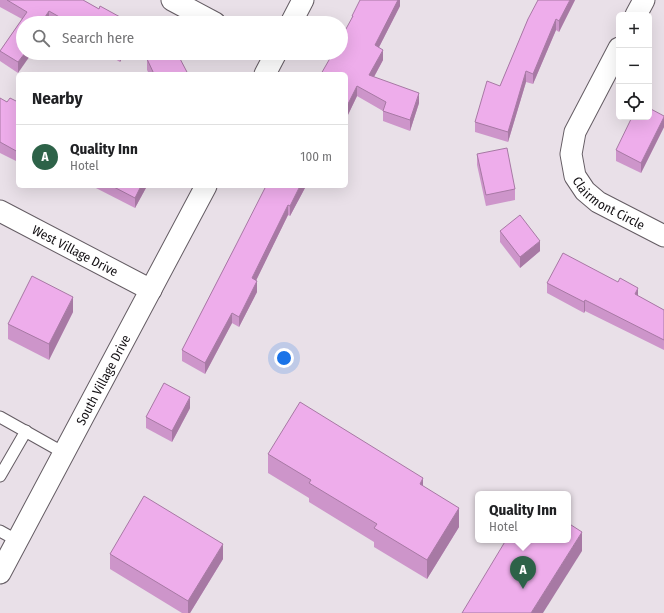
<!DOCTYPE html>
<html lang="en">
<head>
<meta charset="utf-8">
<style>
	body { margin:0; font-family:"Fira Sans Condensed",sans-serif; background:#f6f6f6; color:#202124 }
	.controls { position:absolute; right:12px; top:12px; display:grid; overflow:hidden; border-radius:6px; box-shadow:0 4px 16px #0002 }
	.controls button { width:36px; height:36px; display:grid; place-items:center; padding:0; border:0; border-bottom:1px solid #e0e0e0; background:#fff; color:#202124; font:20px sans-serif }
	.you { position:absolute; left:284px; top:358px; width:14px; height:14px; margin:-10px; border:3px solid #fff; border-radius:50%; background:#1a73e8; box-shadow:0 0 0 6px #1a73e833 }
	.badge { display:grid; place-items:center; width:26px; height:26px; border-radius:50%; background:#2d6248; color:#fff; font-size:13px; font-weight:700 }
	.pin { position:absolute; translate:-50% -33px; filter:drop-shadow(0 1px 2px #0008) }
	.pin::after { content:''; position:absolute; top:21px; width:14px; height:12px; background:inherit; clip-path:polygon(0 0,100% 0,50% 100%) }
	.popup { position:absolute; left:475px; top:491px; width:96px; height:52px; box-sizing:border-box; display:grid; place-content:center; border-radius:6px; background:#fff; filter:drop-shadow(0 1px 3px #0005); font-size:13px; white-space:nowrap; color:#757577 }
	.popup b { font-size:15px; color:#202124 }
	.popup::after { content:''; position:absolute; left:50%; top:100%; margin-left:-8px; border:8px solid transparent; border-top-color:#fff }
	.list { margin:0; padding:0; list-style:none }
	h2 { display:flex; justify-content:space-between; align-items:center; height:52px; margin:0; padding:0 16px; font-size:17px }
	h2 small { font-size:13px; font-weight:400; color:#757577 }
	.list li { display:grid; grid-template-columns:26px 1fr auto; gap:12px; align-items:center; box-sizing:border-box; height:64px; padding:0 16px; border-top:1px solid #e0e0e0 }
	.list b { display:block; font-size:15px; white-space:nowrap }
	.list p { margin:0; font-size:13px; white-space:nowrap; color:#757577 }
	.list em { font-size:13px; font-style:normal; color:#757577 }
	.icon { flex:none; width:22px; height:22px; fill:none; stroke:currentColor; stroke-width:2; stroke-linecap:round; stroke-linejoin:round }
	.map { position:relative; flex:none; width:664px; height:613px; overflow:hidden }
	.search { position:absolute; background:#fff; box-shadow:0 4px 16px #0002; left:16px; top:16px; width:332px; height:44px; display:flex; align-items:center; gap:10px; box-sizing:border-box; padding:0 14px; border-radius:22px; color:#757577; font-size:15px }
	.panel { position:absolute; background:#fff; box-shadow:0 4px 16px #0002; left:16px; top:72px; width:332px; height:116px; border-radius:6px }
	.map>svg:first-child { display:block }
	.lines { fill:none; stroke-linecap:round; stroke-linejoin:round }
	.service-casing { stroke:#645c63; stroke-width:13 }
	.minor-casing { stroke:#645c63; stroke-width:23 }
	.service { stroke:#fff; stroke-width:11 }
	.minor { stroke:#fff; stroke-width:21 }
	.wall { fill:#cd95ca }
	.shaded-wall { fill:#a779a4 }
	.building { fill:#eeadeb; stroke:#a779a4 }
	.labels { text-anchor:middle; stroke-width:3; stroke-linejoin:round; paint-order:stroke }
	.street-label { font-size:13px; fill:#151215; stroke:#fff }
</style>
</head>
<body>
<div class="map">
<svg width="664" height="613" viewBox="0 0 664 613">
	<rect width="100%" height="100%" fill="#e9e0e8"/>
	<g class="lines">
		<defs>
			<g id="service">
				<path d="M0,417L64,453"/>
				<path d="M0,476L26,431"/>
				<path d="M0,531L18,541"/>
			</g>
			<g id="minor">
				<path d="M172,0L215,23"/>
				<path d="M636,15L644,0"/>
				<path d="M291,23L303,0"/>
				<path id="s1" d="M619,48L575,132L571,154L575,176L585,191L598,202L664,236"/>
				<path d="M265,74L276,53"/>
				<path id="s2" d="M0,211L151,290"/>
				<path id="s3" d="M0,573L206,186"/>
			</g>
		</defs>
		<use href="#service" class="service-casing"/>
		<use href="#minor" class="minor-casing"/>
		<use href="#service" class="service"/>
		<use href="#minor" class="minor"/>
	</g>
	<g class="wall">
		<path d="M0,0H83L99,9L131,23H52L49,21L23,23L18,73L0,61V51L22,19L0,7Z"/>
		<path d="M400,0V6L379,47L383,60L374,77L419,103L410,131L383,121V111L357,96L346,119V74L352,16Z"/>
		<path d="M575,0L559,32L556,30L533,84L526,82L508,142L475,132V122L500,86L528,19Z"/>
		<path d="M105,53H125L120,62Z"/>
		<path d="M147,59L188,74H149L147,70Z"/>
		<path d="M0,98L7,102H18V162L0,153Z"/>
		<path d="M664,116V127L641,173L616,161V150Z"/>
		<path d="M477,154L515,189V200L486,206L477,165Z"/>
		<path d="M78,186H84L82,188Z"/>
		<path d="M92,186H147L135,208Z"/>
		<path d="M306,186L290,216L288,215L256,280L257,292L239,327L232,323L205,374L182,361V350L236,245Z"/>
		<path d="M500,231L540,251L520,268L500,242Z"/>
		<path d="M547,283L638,296L664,310V350L585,311L584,313L547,293Z"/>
		<path d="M73,312L49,360L8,339V324Z"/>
		<path d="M190,408L172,442L146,428V417Z"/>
		<path d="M268,454L423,486L459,527L427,579L374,547V542L309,502V498L268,473Z"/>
		<path d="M110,554L223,559L190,613H182L110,569Z"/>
	</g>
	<g class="shaded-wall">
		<path d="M397,0H400V6L375,55V45Z"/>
		<path d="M570,0H575L559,32V21Z"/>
		<path d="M49,11V21L48,23H41Z"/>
		<path d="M556,19V30L533,84V74Z"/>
		<path d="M383,50V60L369,86V75Z"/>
		<path d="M25,53H32L18,73V62Z"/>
		<path d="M120,53H125L120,62Z"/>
		<path d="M526,71V82L508,142V132Z"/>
		<path d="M357,86V96L346,119V108Z"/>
		<path d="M419,93V103L410,131V120Z"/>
		<path d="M664,117V127L641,173V163Z"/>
		<path d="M141,186H147L135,208V198Z"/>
		<path d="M300,186H306L290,216V206Z"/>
		<path d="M288,205V215L252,289V278Z"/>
		<path d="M540,241V251L520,268V257Z"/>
		<path d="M257,281V292L239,327V317Z"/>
		<path d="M638,288V298L635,294Z"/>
		<path d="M73,297V312L49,360V344Z"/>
		<path d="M585,300V311L584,313V302Z"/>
		<path d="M232,313V323L205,374V363Z"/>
		<path d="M190,397V408L172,442V431Z"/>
		<path d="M423,478V497L420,484Z"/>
		<path d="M459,508V527L427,579V560Z"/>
		<path d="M582,532V551L543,613H531Z"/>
		<path d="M223,544V559L190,613H188V601Z"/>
	</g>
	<g class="building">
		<path d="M7,0H83L99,9L100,6L131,23H70L49,11L41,23H23V53H25L18,62L0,51L27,12Z"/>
		<path d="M360,0H398L375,45L383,50L369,75L419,93L410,120L383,111L386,102L357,86L346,108V74H321L333,53H341V38L353,16H352Z"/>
		<path d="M538,0H570L559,21L556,19L533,74L526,71L508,132L475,122L487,81L500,86L528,19Z"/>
		<path d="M159,53H177L188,74H154L147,59Z"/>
		<path d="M0,98L7,102L10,98L18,102V152L0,142Z"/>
		<path d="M649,108L664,116V117L641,163L616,150L632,117H649Z"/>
		<path d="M507,148L515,189L486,195L477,154Z"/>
		<path d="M112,186H141L135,198Z"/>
		<path d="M266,186H300L290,206L288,205L252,278L257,281L239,317L232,313L205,363L182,350L236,245Z"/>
		<path d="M520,215L540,241L520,257L500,231Z"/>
		<path d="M563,253L618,282L620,278L638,288L635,294L664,310V340L585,300L584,302L547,283Z"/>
		<path d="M32,276L73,297L49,344L8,324Z"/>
		<path d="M164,383L190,397L172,431L146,417Z"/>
		<path d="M300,402L423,478L420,484L459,508L427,560L374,528L377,524L309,483L311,480L268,454Z"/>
		<path d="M144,496L223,544L188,601L110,554Z"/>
		<path d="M568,523L582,532L531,613H462L506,540H568Z"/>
	</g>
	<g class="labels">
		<g class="street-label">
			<text dy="5" stroke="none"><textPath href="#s1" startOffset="184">Clairmont Circle</textPath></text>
			<text dy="5" stroke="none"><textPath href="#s2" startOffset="85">West Village Drive</textPath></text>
			<text dy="5" stroke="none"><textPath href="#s3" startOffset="219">South Village Drive</textPath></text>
		</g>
	</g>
</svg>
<div class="controls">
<button>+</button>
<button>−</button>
<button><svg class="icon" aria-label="locate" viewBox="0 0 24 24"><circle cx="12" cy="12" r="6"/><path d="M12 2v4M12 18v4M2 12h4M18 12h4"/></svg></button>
</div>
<div class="you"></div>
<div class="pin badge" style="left:523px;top:589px">A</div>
<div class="popup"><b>Quality Inn</b>Hotel</div>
<div class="search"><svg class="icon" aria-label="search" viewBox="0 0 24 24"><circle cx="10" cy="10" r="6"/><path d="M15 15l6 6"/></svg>Search here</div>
<section class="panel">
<h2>Nearby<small></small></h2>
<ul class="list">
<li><span class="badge">A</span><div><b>Quality Inn</b><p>Hotel</p></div><em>100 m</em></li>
</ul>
</section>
</div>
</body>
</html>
